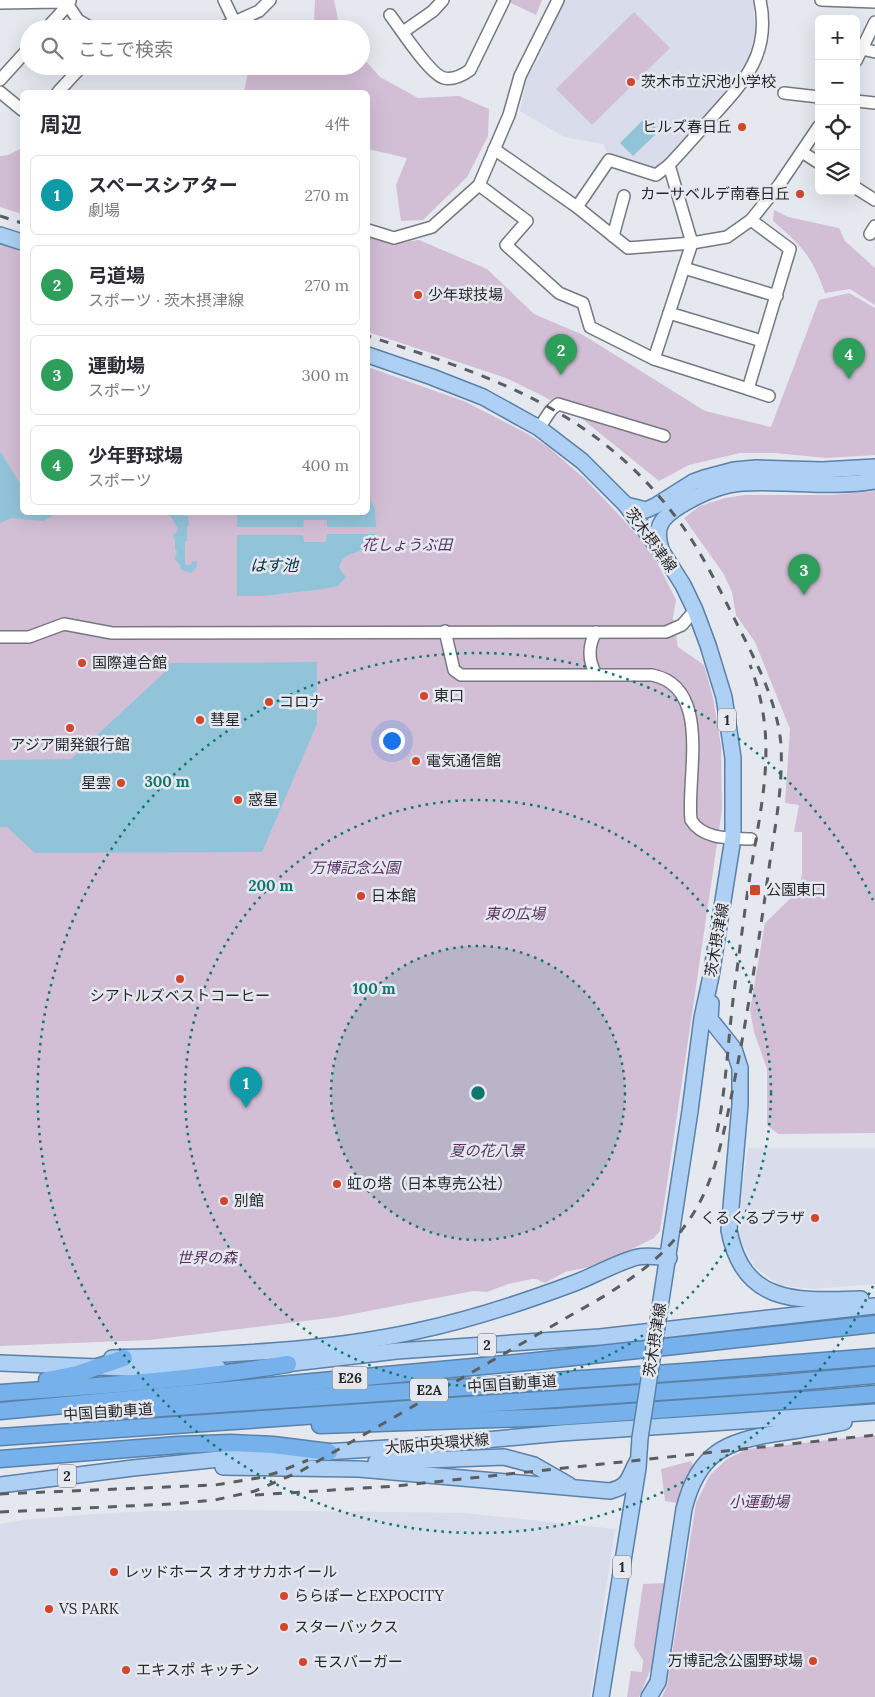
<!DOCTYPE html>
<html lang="ja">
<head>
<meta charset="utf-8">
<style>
	body { margin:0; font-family:Lora,"Noto Sans JP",serif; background:#f2f2f3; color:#2b2b33 }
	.controls { position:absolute; right:15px; top:15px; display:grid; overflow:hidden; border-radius:8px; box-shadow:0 5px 20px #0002 }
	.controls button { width:45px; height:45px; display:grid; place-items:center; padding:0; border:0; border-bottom:1px solid #e1e1e2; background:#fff; color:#2b2b33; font:25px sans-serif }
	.you { position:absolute; left:391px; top:740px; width:18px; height:18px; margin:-12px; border:4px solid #fff; border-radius:50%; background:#1a73e8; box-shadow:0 0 0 8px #1a73e833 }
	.badge { display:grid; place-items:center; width:32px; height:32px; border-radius:50%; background:#d2472b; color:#fff; font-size:16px; font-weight:700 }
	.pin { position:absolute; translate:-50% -41px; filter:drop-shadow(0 1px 2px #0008) }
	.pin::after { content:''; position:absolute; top:26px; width:18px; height:15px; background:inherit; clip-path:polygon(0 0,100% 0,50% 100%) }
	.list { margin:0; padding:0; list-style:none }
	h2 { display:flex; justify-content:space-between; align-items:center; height:65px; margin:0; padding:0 20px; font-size:21px }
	h2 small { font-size:16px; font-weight:400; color:#7c7c81 }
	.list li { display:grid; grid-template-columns:32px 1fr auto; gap:15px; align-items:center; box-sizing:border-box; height:80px; margin:0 10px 10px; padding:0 10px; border:1px solid #e1e1e2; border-radius:8px }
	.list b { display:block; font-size:19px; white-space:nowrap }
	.list p { margin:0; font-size:16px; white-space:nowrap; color:#7c7c81 }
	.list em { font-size:16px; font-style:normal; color:#7c7c81 }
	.icon { flex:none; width:28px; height:28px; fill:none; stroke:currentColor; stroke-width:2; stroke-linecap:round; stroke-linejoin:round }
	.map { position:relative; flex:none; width:875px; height:1697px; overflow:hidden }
	.search { position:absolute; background:#fff; box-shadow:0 5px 20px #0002; left:20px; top:20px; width:350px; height:55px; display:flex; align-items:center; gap:12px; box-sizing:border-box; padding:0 18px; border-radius:28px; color:#7c7c81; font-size:19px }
	.panel { position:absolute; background:#fff; box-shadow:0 5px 20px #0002; left:20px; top:90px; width:350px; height:425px; border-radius:8px }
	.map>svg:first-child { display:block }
	.built { fill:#d8dceb }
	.green { fill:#d2bed5 }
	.water { fill:#92c4d9 }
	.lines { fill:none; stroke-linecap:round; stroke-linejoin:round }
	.minor-casing { stroke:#76787f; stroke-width:14 }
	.major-casing { stroke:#5a81a8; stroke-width:18 }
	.highway-casing { stroke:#5a81a8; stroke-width:19 }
	.minor { stroke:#fff; stroke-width:11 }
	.major { stroke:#add0f4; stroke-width:15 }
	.highway { stroke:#76b1ec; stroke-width:16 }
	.rail { stroke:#5b5d61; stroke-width:3; stroke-dasharray:9 9; stroke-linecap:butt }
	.major-bridge-casing { stroke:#5a81a8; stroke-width:18; stroke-linecap:butt }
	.major-bridge { stroke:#add0f4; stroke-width:15 }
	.ring { fill:none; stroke:#0f766e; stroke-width:2.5; stroke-dasharray:2.5 5 }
	.poi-dot { fill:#d2472b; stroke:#e6e8f0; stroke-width:2 }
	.labels { text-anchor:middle; stroke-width:5; stroke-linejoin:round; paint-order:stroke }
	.shield { fill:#e6e8f0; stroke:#606266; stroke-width:1 }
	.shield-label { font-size:14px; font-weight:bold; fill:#27282b }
	.poi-label { font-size:15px; fill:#27282b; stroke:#e6e8f0; text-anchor:start }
	.street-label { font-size:15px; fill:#27282b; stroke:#e6e8f0 }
	.park-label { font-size:15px; font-style:italic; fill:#583160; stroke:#e6e8f0 }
	.water-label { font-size:16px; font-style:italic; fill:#00303f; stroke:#e6e8f0 }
	.centre { fill:#0f766e; stroke:#e6e8f0; stroke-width:2.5 }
	.ring-label { font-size:15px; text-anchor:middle; font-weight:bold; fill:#0f766e; stroke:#e6e8f0; stroke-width:5; stroke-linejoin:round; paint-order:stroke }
</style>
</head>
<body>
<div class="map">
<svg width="875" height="1697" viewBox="0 0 875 1697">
	<rect width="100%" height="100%" fill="#e6e8f0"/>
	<g class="built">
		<path d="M564,0H753L755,32L748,59L734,85L658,167H649L608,154L603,144L564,137L520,111L527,78L539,58Z"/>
		<path d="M748,1148H875V1284L814,1289L779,1285L755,1267L740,1240V1202Z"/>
		<path d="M234,1510L465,1513L615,1529L590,1697H0V1524L22,1520L79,1515L153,1511Z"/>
	</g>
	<g class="green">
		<path d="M315,0H334L340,29H300L314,21Z"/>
		<path d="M510,0H542L536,15L509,2Z"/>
		<path d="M634,12L670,48L592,125L556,89Z"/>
		<path d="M361,56L380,77L418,98L459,96L489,109L488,136L467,177L423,220L401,221L396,185L407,158L368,149V92H244L248,71L259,66H361Z"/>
		<path d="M22,148V214L0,207V156L8,155Z"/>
		<path d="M774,210L788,217L839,228L845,241L875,268V305L850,289L825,293C812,256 802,246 773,221Z"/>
		<path d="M368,235L394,243L419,240L487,269L534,314L583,335L705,411L771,427L819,300L849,293L875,308V455L826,458L775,453H740L689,465L659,481L581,418L541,395L506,378L368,332Z"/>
		<path d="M0,243L22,251V512H368V367L466,402L528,434L548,447L585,479L621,517L653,554L676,600L673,617L678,647L704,665L713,698L721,746L722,810L660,1231L654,1238L599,1265L565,1272L545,1283L536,1279H532L508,1284L487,1292L473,1291L337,1317L149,1340L0,1346Z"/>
		<path d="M875,491V1133L778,1134L767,1125V1069L754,1032L750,1010L765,923L793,896L800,884L802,874V832H794L799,805L785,803L790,729L755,642L736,615L732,592L723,573L684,518L700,506L725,498L745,495H831Z"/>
		<path d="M875,1435V1697H662L667,1686L696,1503L710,1475L727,1459L748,1449Z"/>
		<path d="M691,1461L694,1469L677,1503L665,1501L661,1469Z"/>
		<path d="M666,1583L654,1661L639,1697H627L631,1671L642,1672L643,1660L634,1646L643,1584Z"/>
	</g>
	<g class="water">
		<path d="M646,117L659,131L633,156L620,143Z"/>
		<path d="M0,451L19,482L22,483V512L57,513L44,521L11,518L0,523Z"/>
		<path d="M368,495L375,509L376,527H327V520H304L303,527H237V513L368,512Z"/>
		<path d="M183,513V516H188L189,526H187V541H185V565H191L192,561L198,562L196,568L191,573L180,569V565L175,559L177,551L175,550V541L173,535L176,533L178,529L172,518L168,515V513L173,515L174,513Z"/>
		<path d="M327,534H376V539C372,542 368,547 363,549C351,556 343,552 339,568L346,577L338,586L324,589L262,596H237V535H303L304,542H326Z"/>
		<path d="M317,662V724L262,852L35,853L7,827H0V760L71,759L166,671V663Z"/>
	</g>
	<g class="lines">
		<defs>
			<g id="minor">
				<path d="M224,0L235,23"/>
				<path d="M821,0L875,2"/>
				<path d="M70,1L68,5L78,20L93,29"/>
				<path d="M0,3L59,2L68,5L46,29"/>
				<path d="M390,15C400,28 430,75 444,78C453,80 463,75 470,70L504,0"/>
				<path d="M219,29L259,11L270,0"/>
				<path d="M403,32L433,11L443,0"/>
				<path d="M862,49L875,52"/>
				<path d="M856,61L875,22"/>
				<path d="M0,80L29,48"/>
				<path d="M0,92L22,110"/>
				<path d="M58,92L82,66"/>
				<path d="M784,93L819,97"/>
				<path d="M856,101L875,103"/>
				<path d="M494,149L577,207L628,248L692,243L727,237L751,220L779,185L819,126"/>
				<path d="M802,152L819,163"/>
				<path d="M479,185L527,221L506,245L559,293L583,303L590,327L654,359L748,389L790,249L751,220"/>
				<path d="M856,188L875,200"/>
				<path d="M577,207L609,160L656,175L669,165C684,149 699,132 713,116C746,80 771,52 760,0"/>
				<path d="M368,230L394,238L432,227L479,185L509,115L520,76L558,0"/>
				<path d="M870,234L875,226"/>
				<path d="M613,236L624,196"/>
				<path d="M684,268L777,296"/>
				<path d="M669,313L762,341"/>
				<path d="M654,359L692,243L669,165"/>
				<path d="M748,389L769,396"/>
				<path d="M539,428L551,410L558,404L664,436"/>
				<path d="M445,631L454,670L461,675H652C713,687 686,778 691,820C703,840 731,838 751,839"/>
				<path d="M596,632C588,645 588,661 596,674"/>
				<path d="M0,637H29L64,624L112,633L666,632L682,625L695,610"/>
			</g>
			<g id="major">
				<path d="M0,235L22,242"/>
				<path d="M368,355L432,377L483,397L539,428L582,461L626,505L653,541L661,550L683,585L695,610L708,645L724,697L733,758V838L711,976L702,1018L690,1111L658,1320"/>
				<path d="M626,505L646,510L655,506L693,482L704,478L734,470L756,468L822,470L875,467"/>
				<path d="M661,549C654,527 661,518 680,506C696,496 711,489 729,485C748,481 768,483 787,483C816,484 846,486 875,481"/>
				<path d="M711,1003L710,1019L734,1049L740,1068V1105L729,1230C743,1306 799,1301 861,1299"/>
				<path d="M112,1358C214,1355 317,1353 417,1331C469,1320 521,1303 572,1284C592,1277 619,1261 638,1257C648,1255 659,1257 669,1258"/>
				<path d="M0,1363L148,1369L218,1368"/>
				<path d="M276,1365L397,1351L600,1337L875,1306"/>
				<path d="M376,1462L504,1457L534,1465L569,1485"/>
				<path d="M223,1467L359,1469L610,1491C630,1486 628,1478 637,1462"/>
				<path d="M0,1485L133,1468L229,1458L419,1446L561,1433L875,1412"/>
				<path d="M601,1697L638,1468L640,1438"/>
				<path d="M649,1697L658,1682L684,1509C698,1453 725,1441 779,1433C801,1430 822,1426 844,1422"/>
			</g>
			<g id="highway">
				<path d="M47,1380L77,1374L124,1358"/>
				<path d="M0,1393C96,1386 192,1380 288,1364"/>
				<path d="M0,1411L537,1361L875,1324"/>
				<path d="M89,1413L684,1372L875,1357"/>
				<path d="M320,1425L557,1417L829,1398L875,1394"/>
				<path d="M0,1437L773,1384L875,1375"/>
				<path d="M0,1459L178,1445L231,1443L273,1445L329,1452"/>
			</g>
		</defs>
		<use href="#minor" class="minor-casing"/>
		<use href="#major" class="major-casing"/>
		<use href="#highway" class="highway-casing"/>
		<use href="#minor" class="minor"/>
		<use href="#major" class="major"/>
		<use href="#highway" class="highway"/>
		<g class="rail">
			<path d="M0,216L22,223"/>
			<path d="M717,1132C727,1084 728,1034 735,985C740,947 745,908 751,869C763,795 778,738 750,665"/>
			<path d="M0,1494L215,1485L258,1478L279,1472L308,1460"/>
			<path d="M255,1495L396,1486L875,1435"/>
			<path d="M0,1512L171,1504L215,1500L255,1491L301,1471L606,1295C636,1276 664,1256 684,1227C711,1192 720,1150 729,1108C735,1078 741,1048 746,1018C755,966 763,913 770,861C776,822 783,784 781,745C777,698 753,656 732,614C717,584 701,552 681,524C599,411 494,377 368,336"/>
		</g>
		<defs>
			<path id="major-bridge" d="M640,1438L658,1320"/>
		</defs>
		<use href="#major-bridge" class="major-bridge-casing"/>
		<use href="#major-bridge" class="major-bridge"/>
	</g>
	<circle cx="478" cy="1093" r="147" fill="#0f766e" fill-opacity=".12"/>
	<g class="ring">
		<circle cx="478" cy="1093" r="147"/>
		<circle cx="478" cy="1093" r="293"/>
		<path d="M873 1286A440 440 0 1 1 873 900"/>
	</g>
	<g class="poi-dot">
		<circle cx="631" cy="82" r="5"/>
		<circle cx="742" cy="127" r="5"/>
		<circle cx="800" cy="194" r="5"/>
		<circle cx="418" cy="295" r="5"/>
		<circle cx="82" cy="663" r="5"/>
		<circle cx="424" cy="696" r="5"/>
		<circle cx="269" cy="702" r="5"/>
		<circle cx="200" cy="720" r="5"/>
		<circle cx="70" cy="728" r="5"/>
		<circle cx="416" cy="761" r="5"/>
		<circle cx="121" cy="783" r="5"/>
		<circle cx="238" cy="800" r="5"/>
		<rect x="749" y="884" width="12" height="12" rx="2.5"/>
		<circle cx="361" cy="896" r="5"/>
		<circle cx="180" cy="979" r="5"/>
		<circle cx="337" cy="1184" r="5"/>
		<circle cx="224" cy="1201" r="5"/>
		<circle cx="815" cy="1218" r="5"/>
		<circle cx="114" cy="1572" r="5"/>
		<circle cx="284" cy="1596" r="5"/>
		<circle cx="49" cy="1609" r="5"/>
		<circle cx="284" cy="1627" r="5"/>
		<circle cx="813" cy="1661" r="5"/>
		<circle cx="303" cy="1662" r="5"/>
		<circle cx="126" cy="1670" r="5"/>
	</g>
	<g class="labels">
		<g class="shield">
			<rect x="718" y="708.5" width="18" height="23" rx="4"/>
			<rect x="478" y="1333.5" width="18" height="23" rx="4"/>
			<rect x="332.5" y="1366.5" width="35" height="23" rx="4"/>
			<rect x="410" y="1378.5" width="38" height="23" rx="4"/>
			<rect x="58" y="1464.5" width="18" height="23" rx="4"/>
			<rect x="613" y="1555.5" width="18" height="23" rx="4"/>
		</g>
		<g class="shield-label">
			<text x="727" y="725">1</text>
			<text x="487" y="1350">2</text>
			<text x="350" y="1383">E26</text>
			<text x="429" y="1395">E2A</text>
			<text x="67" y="1481">2</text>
			<text x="622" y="1572">1</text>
		</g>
		<g class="poi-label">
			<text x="641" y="87">茨木市立沢池小学校</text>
			<text x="732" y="132" text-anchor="end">ヒルズ春日丘</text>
			<text x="790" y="199" text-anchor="end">カーサベルデ南春日丘</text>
			<text x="428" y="300">少年球技場</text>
			<text x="92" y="668">国際連合館</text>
			<text x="434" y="701">東口</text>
			<text x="279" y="707">コロナ</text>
			<text x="210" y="725">彗星</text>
			<text x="70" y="750" text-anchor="middle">アジア開発銀行館</text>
			<text x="426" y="766">電気通信館</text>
			<text x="111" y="788" text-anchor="end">星雲</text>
			<text x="248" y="805">惑星</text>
			<text x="766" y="895">公園東口</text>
			<text x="371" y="901">日本館</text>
			<text x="180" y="1001" text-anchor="middle">シアトルズベストコーヒー</text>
			<text x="347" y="1189">虹の塔（日本専売公社）</text>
			<text x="234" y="1206">別館</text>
			<text x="805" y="1223" text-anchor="end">くるくるプラザ</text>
			<text x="124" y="1577">レッドホース オオサカホイール</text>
			<text x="294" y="1601">ららぽーとEXPOCITY</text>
			<text x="59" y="1614">VS PARK</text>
			<text x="294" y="1632">スターバックス</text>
			<text x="803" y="1666" text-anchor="end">万博記念公園野球場</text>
			<text x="313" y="1667">モスバーガー</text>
			<text x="136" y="1675">エキスポ キッチン</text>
		</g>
		<g class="street-label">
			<text transform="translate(651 540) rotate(54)" y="5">茨木摂津線</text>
			<text transform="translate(717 940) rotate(-80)" y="5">茨木摂津線</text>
			<text transform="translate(655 1340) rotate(-81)" y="5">茨木摂津線</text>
			<text transform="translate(512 1384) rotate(-4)" y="5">中国自動車道</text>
			<text transform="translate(108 1412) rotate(-4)" y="5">中国自動車道</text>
			<text transform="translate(437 1444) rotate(-5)" y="5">大阪中央環状線</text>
		</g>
		<g class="park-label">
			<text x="407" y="550">花しょうぶ田</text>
			<text x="355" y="873">万博記念公園</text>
			<text x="515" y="919">東の広場</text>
			<text x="487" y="1156">夏の花八景</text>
			<text x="207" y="1263">世界の森</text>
			<text x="759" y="1507">小運動場</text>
		</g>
		<g class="water-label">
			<text x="274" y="571">はす池</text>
		</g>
	</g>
	<circle cx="478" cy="1093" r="8" class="centre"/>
	<g class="ring-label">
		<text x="167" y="787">300 m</text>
		<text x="271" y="891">200 m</text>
		<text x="374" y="994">100 m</text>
	</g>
</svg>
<div class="controls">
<button>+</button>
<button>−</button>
<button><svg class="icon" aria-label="locate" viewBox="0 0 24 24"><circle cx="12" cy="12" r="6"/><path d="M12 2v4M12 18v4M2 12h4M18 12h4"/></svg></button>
<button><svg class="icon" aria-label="layers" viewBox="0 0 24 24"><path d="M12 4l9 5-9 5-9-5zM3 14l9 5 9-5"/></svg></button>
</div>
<div class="you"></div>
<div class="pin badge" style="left:246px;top:1108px;background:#0f9aa8">1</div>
<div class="pin badge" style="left:561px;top:375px;background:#2e9e5b">2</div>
<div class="pin badge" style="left:804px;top:595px;background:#2e9e5b">3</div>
<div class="pin badge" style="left:849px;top:379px;background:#2e9e5b">4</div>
<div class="search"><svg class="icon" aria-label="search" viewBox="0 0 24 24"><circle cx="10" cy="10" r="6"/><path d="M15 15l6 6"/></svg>ここで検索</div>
<section class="panel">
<h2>周辺<small>4件</small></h2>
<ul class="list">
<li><span class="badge" style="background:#0f9aa8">1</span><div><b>スペースシアター</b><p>劇場</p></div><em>270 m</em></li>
<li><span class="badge" style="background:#2e9e5b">2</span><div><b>弓道場</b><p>スポーツ · 茨木摂津線</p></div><em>270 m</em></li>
<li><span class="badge" style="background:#2e9e5b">3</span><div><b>運動場</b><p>スポーツ</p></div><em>300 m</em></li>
<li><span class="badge" style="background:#2e9e5b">4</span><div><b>少年野球場</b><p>スポーツ</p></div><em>400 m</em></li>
</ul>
</section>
</div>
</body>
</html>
